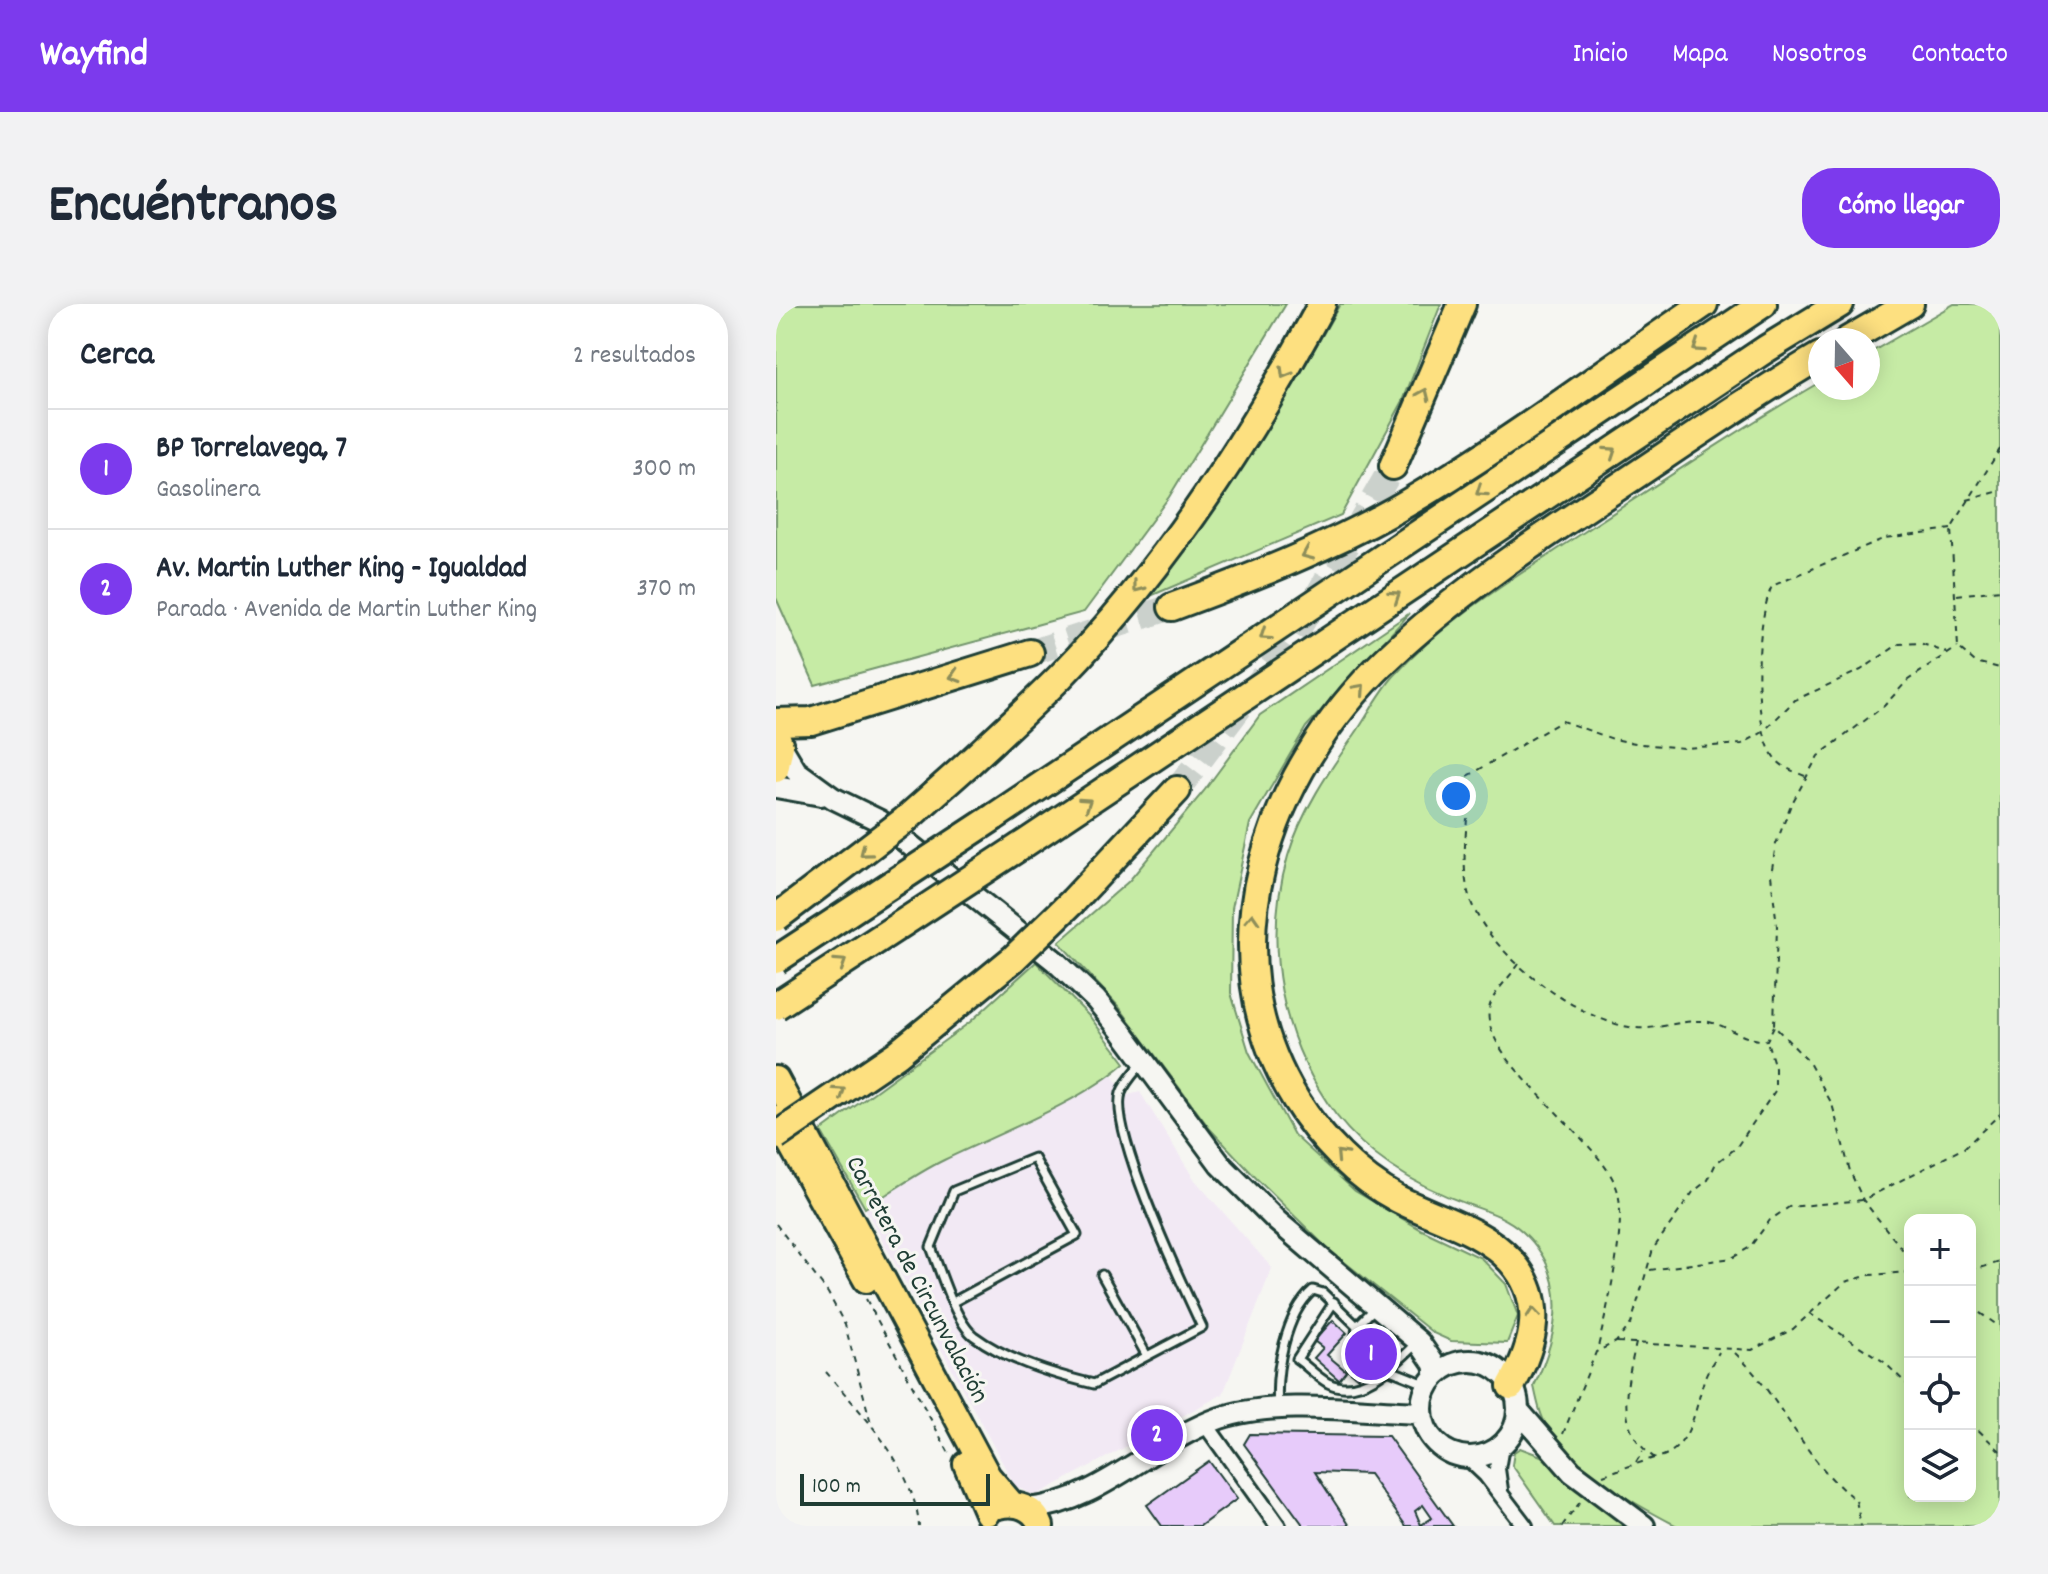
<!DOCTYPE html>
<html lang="es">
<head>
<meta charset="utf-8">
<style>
	:root { --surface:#fff; --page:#f2f2f3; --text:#1f2937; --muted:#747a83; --line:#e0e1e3; --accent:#7c3aed }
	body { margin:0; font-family:Dekko,sans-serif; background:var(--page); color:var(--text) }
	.controls { position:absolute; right:24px; bottom:24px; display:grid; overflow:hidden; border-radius:16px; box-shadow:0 4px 20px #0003 }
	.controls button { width:72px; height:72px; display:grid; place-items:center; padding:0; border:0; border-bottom:2px solid var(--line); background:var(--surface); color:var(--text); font:40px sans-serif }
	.compass { position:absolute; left:1032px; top:24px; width:72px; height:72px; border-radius:50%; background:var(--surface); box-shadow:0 4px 20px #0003; rotate:160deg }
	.scale { position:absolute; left:24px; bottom:20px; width:190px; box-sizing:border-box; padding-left:8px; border:4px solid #1f3d34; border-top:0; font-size:22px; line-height:28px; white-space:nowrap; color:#1f3d34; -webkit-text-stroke:6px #f6f6f2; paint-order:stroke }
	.you { position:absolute; left:680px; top:492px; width:28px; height:28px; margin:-20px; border:6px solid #fff; border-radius:50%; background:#1a73e8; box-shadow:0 0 0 12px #1a73e833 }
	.badge { display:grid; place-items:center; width:52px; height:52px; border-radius:50%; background:var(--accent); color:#fff; font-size:26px; font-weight:700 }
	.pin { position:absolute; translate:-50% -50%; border:4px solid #fff; box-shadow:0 2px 8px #0006 }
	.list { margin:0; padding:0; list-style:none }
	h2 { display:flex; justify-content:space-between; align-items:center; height:104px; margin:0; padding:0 32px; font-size:34px }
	h2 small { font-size:26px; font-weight:400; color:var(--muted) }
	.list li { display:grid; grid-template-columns:52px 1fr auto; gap:24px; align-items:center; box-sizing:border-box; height:120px; padding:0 32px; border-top:2px solid var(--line) }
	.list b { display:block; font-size:30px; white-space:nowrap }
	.list p { margin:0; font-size:26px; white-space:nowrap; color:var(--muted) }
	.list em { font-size:26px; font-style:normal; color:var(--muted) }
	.icon { flex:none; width:44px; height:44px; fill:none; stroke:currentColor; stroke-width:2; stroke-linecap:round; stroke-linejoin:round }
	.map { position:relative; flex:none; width:1224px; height:1222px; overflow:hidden; border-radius:32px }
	header { display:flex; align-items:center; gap:48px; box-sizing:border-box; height:112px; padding:0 40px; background:var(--accent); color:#fff }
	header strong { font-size:38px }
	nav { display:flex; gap:44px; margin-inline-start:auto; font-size:28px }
	.intro { display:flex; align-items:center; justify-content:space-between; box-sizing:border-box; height:192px; padding:0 48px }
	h1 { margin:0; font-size:56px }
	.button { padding:20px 36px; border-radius:32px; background:var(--accent); color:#fff; font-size:28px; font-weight:700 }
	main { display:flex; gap:48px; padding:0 48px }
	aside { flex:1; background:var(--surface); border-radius:32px; box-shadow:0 4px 20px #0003 }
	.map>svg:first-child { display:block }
	.built { fill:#f2e9f4 }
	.green { fill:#c6eba5; stroke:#72946c; stroke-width:2; fill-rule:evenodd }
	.building { fill:#e7cbfa; stroke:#1f3d34; stroke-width:2; fill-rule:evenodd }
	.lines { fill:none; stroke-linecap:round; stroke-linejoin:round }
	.highway-tunnel { stroke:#cbd1cc; stroke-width:26; stroke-dasharray:26 13; stroke-linecap:butt }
	.lane-casing { stroke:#1f3d34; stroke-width:13 }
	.street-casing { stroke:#1f3d34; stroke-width:20 }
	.secondary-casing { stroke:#1f3d34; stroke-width:26 }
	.primary-casing { stroke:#1f3d34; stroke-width:30 }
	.highway-casing { stroke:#1f3d34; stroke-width:32 }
	.path { stroke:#1f3d34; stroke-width:2; stroke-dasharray:6 6; stroke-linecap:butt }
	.lane { stroke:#f6f6f2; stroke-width:7 }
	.street { stroke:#f6f6f2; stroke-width:14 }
	.secondary { stroke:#f6f6f2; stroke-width:20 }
	.primary { stroke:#fde080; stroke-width:24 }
	.highway { stroke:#fde080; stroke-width:26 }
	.highway-bridge-casing { stroke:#1f3d34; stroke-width:32; stroke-linecap:butt }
	.highway-bridge { stroke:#fde080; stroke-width:26 }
	.oneway { stroke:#8e8e5a }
	.labels { text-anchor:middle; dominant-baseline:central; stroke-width:6; stroke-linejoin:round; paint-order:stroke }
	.street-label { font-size:26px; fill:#1f3d34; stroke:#f6f6f2 }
</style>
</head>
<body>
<header>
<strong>Wayfind</strong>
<nav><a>Inicio</a><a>Mapa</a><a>Nosotros</a><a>Contacto</a></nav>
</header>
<div class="intro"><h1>Encuéntranos</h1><a class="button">Cómo llegar</a></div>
<main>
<aside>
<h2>Cerca<small>2 resultados</small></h2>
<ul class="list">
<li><span class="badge">1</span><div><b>BP Torrelavega, 7</b><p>Gasolinera</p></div><em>300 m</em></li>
<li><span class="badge">2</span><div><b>Av. Martin Luther King - Igualdad</b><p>Parada · Avenida de Martin Luther King</p></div><em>370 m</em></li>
</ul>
</aside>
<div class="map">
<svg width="1224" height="1222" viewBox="0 0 1224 1222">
	<rect width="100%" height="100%" fill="#f6f6f2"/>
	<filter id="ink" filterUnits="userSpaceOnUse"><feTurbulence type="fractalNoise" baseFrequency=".0125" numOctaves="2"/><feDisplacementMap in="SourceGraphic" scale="16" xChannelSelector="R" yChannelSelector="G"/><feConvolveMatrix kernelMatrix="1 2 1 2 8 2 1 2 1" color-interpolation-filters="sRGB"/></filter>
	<g filter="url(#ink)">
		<!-- built -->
		<path class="built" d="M336 771 346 787 352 791 364 788 418 875 496 964 447 1090 259 1192 239 1182 89 904 164 858Z"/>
		<!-- green -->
		<path class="green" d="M0 0H510L393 193 308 308 39 381 0 294Z
			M564 0H665L627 97 565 211 372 293C449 199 505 105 564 0Z
			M1178 0H1224V1222H901C855 1198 801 1168 772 1124 764 1112 761 1096 758 1082 783 1031 794 971 747 928 731 913 711 907 691 900 641 882 593 854 560 811 505 737 486 641 512 552 525 508 553 467 579 430 592 411 603 389 618 372 671 313 742 272 808 228 886 177 963 125 1044 78V84H1092V50ZM1134 916H1194V1192H1134Z
			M634 309 530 423 474 519 456 604 455 689 473 748 518 831 579 887 646 926 705 954 730 980 742 1012 731 1039 675 1037 657 1029 551 944 482 876 434 825 343 703 283 638 353 577 428 487 484 411Z
			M260 658 314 713 349 759C304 799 223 829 168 856 141 869 115 888 89 904L45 827 194 718Z
			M744 1144 765 1152 853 1222H779L736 1161 738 1148Z"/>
		<!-- building -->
		<path class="building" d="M557 1016 571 1029 551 1051 570 1067 563 1076 538 1054 547 1044 538 1037Z
			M598 1032 609 1043 582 1074 570 1064Z
			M474 1130 612 1132 677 1222H630L593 1170 539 1168 574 1222H528L468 1140ZM647 1201 656 1214 645 1221 639 1207Z
			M433 1157 461 1195 424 1222H386L371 1201Z"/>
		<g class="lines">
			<!-- highway-tunnel -->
			<path class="highway-tunnel" d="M254 349 396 303
				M401 486 518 332 617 162"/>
			<!-- lane casing -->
			<g class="lane-casing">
				<path id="lane" d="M326 971 371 1052
					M177 998 301 931 258 854 178 887 155 943C164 966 179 1017 198 1032 230 1056 280 1071 318 1080L426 1023C407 982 333 828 345 789 349 778 360 767 367 758
					M558 998 521 1055C531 1062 541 1073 552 1079 584 1095 619 1061 640 1040
					M581 1022 599 1004
					M502 1102C499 1068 509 1010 537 986L547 989 581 1022 579 1038 614 1066 652 1081"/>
			</g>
			<!-- street casing -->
			<g class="street-casing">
				<path id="street" d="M430 1121 502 1222
					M691 1153 710 1171 749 1222
					M724 1186 721 1165 725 1142"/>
			</g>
			<!-- secondary casing -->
			<g class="secondary-casing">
				<path id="secondary" d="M5 442 20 467 57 494 104 517 279 657 320 696 347 729 444 860 501 917 643 1038 658 1060 660 1071
					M0 483 45 491
					M646 1105a48 48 0 1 1 96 0a48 48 0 1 1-96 0Z
					M742 1106 796 1168 868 1222
					M252 1205C325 1198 378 1137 444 1114 498 1095 587 1107 645 1109"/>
			</g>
			<!-- primary casing -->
			<g class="primary-casing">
				<path id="primary" d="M0 428 5 442 0 466
					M0 775 212 1172 235 1199
					M0 814 90 976
					M190 1160 211 1209
					M222 1202C240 1198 258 1203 265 1222"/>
			</g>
			<!-- highway casing -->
			<g class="highway-casing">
				<path id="highway" d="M1072 36 1134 0
					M617 162 686 0
					M396 303C472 275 547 246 619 206 726 145 826 69 928 0
					M0 418 35 417 254 349
					M191 461C222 432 254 403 284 373 390 264 475 133 546 0
					M218 513 987 0
					M245 542 990 45 1064 0
					M297 597 401 486
					M735 1082C759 1040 770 996 735 957 706 925 659 914 622 895 581 873 544 835 520 796 428 646 491 470 610 356 678 291 760 237 839 185 907 140 974 93 1044 52"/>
			</g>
			<!-- path -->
			<path class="path" d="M1224 145 1175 225 1182 343 1199 358 1224 364
				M1191 196 1224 187
				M1181 291 1224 286
				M1029 472C1017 467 1006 464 998 453 975 421 980 317 996 282L1109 234 1175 225
				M743 660C734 673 716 689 713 705 704 757 825 834 841 885 852 920 830 1010 821 1047
				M998 722 991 736C967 738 950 719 927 717 905 716 882 726 860 724 803 719 705 645 692 588 683 550 695 510 692 472L786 417 837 435 865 440 908 444 966 440 987 428 1019 396 1085 366 1123 340 1144 339 1171 349
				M0 920 52 989 69 1021 96 1123
				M1134 955 1087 896 1074 867 1056 800 1032 757 998 722 1001 622 995 571 1000 540 1014 503 1042 452 1108 402 1132 376 1182 343
				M874 966 956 954 974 943 994 916 1013 903 1087 896 1188 844 1224 810
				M1194 967 1224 958
				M90 995 174 1151
				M1194 1002 1224 1023
				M1033 1009 1108 1058 1134 1083
				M841 1038 976 1046 1017 1025 1069 978 1094 971 1134 968
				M860 1039C851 1080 837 1125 879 1154 915 1148 919 1105 928 1076 931 1066 938 1057 943 1048
				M959 1049C1006 1093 1028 1158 1080 1196L1085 1222
				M50 1068C87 1111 138 1163 143 1222
				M1194 1118 1224 1147
				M787 1130 820 1048 840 1038 855 1020 877 945 917 888 932 876 940 859 960 844 999 787V764L991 737
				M860 1158 867 1147
				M827 1171 878 1154
				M786 1222 805 1197"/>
			<!-- lane -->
			<use href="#lane" class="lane"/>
			<!-- street -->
			<use href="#street" class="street"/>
			<!-- secondary -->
			<use href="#secondary" class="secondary"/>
			<!-- primary -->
			<use href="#primary" class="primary"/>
			<!-- highway -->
			<use href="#highway" class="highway"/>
			<!-- highway-bridge casing -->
			<g class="highway-bridge-casing">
				<path id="highway-bridge" d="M0 614 129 516 191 461
					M0 656 218 513
					M0 702 245 542
					M0 832 121 750 237 655 297 597"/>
			</g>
			<!-- highway-bridge -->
			<use href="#highway-bridge" class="highway-bridge"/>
		</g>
		<!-- one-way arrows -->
		<defs><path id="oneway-chevron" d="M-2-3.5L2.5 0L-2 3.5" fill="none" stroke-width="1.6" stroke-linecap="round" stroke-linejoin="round" transform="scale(2)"/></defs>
		<g class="oneway">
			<use href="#oneway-chevron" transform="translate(922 43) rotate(146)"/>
			<use href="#oneway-chevron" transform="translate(509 69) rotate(120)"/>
			<use href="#oneway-chevron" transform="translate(648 90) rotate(-66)"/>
			<use href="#oneway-chevron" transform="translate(835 148) rotate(-34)"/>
			<use href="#oneway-chevron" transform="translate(705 187) rotate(146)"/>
			<use href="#oneway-chevron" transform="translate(531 250) rotate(157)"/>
			<use href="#oneway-chevron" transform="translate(362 283) rotate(128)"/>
			<use href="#oneway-chevron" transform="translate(619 292) rotate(-34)"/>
			<use href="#oneway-chevron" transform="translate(489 331) rotate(146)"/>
			<use href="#oneway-chevron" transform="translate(179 372) rotate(163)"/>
			<use href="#oneway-chevron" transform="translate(584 385) rotate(-48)"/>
			<use href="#oneway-chevron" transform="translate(310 499) rotate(-34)"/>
			<use href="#oneway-chevron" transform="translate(89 548) rotate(141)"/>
			<use href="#oneway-chevron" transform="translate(476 615) rotate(-87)"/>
			<use href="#oneway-chevron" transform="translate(65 659) rotate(-33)"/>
			<use href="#oneway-chevron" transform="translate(64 788) rotate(-34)"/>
			<use href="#oneway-chevron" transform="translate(565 851) rotate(-133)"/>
			<use href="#oneway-chevron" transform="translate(757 1009) rotate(-95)"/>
		</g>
	</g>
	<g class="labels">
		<!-- street labels -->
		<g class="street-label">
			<text transform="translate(140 976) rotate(62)">Carretera de Circunvalación</text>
		</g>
	</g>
</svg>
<div class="controls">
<button>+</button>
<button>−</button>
<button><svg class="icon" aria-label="locate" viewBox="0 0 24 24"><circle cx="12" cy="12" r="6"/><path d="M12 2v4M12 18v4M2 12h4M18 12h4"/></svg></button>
<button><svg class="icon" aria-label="layers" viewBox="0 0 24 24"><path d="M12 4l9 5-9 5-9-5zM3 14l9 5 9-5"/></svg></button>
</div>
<svg class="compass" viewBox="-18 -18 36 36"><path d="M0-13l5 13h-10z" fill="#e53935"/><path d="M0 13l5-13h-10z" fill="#747a83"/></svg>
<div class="scale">100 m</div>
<div class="you"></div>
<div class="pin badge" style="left:595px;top:1050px">1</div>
<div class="pin badge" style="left:381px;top:1131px">2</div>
</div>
</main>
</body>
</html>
